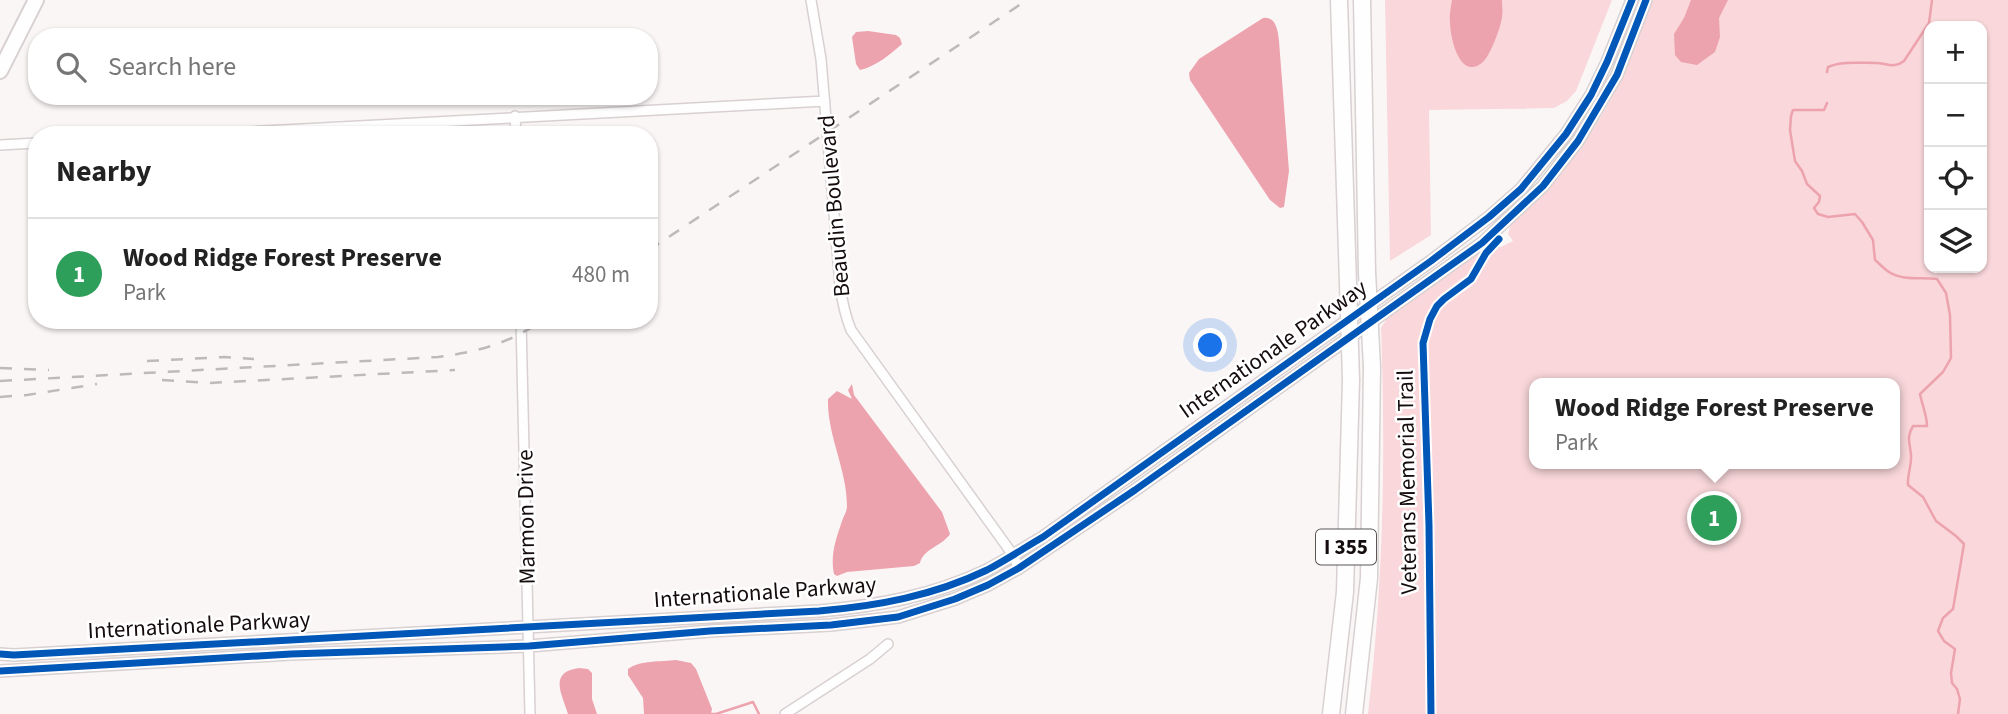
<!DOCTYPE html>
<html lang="en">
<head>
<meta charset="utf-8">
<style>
	:root { --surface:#fff; --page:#f2f2f2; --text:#222; --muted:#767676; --line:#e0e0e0; --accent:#d93025 }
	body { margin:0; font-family:"Source Sans 3",sans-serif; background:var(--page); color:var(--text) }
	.controls { position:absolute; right:21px; top:21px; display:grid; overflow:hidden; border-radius:14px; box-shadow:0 2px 5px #0004 }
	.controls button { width:63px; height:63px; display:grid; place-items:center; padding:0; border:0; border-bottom:2px solid var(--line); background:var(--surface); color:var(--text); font:35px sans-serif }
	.you { position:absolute; left:1211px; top:346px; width:24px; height:24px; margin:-18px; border:5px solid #fff; border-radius:50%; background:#1a73e8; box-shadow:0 0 0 10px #1a73e833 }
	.badge { display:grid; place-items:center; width:46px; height:46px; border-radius:50%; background:var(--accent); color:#fff; font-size:23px; font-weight:700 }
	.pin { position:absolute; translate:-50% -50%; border:4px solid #fff; box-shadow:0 2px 7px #0006 }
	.popup { position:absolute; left:1529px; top:378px; width:371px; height:91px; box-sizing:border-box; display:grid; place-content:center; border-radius:14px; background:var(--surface); filter:drop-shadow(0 2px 5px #0005); font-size:23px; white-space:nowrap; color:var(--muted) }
	.popup b { font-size:26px; color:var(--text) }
	.popup::after { content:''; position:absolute; left:50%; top:100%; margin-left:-14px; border:14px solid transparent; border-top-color:var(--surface) }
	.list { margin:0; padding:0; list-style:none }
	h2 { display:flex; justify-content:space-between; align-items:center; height:91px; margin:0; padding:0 28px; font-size:30px }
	h2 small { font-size:23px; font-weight:400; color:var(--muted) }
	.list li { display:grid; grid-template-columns:46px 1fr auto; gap:21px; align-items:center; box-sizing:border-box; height:112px; padding:0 28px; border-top:2px solid var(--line) }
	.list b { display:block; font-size:26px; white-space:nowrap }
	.list p { margin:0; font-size:23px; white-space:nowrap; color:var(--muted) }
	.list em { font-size:23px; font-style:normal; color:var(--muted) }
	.icon { flex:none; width:38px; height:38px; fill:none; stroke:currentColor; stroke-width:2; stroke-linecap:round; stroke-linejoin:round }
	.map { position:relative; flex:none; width:2008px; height:714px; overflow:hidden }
	.search { position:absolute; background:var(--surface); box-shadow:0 2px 5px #0004; left:28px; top:28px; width:630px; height:77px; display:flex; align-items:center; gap:18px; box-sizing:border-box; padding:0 24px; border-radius:28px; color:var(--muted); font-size:26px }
	.panel { position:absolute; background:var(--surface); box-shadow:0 2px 5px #0004; left:28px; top:126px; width:630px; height:203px; border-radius:28px }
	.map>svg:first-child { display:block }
	.green { fill:#f9d7da; fill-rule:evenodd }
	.water { fill:#eda3ae }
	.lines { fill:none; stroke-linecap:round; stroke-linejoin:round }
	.stream { stroke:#eda3ae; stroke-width:2.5 }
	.minor-casing { stroke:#d8d0d1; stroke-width:12 }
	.tertiary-casing { stroke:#d8d0d1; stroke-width:14 }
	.primary-casing { stroke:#d8d0d1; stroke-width:18 }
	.motorway-casing { stroke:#d8d0d1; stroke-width:19 }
	.minor { stroke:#fefefe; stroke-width:9 }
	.tertiary { stroke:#fefefe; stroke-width:10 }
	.primary { stroke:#fefefe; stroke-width:14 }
	.motorway { stroke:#fefefe; stroke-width:16 }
	.rail { stroke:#bdbaba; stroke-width:2.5; stroke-dasharray:12 12; stroke-linecap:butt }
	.motorway-bridge-casing { stroke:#d8d0d1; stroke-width:19; stroke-linecap:butt }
	.motorway-bridge { stroke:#fefefe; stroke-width:16 }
	.cycleway-casing { stroke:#fff; stroke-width:11 }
	.cycleway { stroke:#0057b8; stroke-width:7 }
	.labels { text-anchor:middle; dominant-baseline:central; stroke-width:5; stroke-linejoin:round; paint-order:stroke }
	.shield { fill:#fff; stroke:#5b5556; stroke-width:2 }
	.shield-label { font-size:21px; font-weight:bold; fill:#150c0d }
	.street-label { font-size:23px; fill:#150c0d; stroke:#fff }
</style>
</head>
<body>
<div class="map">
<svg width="2008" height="714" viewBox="0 0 2008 714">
	<rect width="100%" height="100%" fill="#fbf6f6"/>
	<!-- green -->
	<path class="green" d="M1385 0H1612L1576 91 1567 101 1554 108 1429 110 1431 235 1390 261Z
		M1653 0H2008V714H1368C1383 586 1386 457 1381 328L1388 317 1482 247 1494 243 1501 247 1513 241 1508 234 1511 224C1551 188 1585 147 1611 99 1627 67 1639 33 1653 0ZM1929 26H1982V268H1929ZM1534 383H1894V464H1534Z"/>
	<!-- water -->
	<path class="water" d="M1452 0H1502C1502 5 1503 11 1502 17 1501 27 1490 56 1483 62 1460 82 1450 38 1450 22 1449 15 1451 7 1452 0Z
		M1691 0H1728L1719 18 1720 37 1715 52 1697 65 1681 62 1675 55 1674 34 1684 18Z
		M1263 18C1276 16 1278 31 1279 41L1289 171 1284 207 1280 208 1270 200 1190 80 1189 73 1199 59Z
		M868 31 896 35 900 38 902 44C891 54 875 67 860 70L856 64 852 37 856 32Z
		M852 384 854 395 942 512 950 534C942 546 923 549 920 563L914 566 847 572 837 576 834 574C830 555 836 539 842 521 844 515 847 512 847 506 847 469 827 435 828 399L837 391 852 399 848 390Z
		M676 660 691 663 696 669 712 709 711 714H644L643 698 628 675V669C640 660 661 662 676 660Z
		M579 668 588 669 592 673V699L597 714H568C562 694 548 672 579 668Z"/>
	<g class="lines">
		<!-- stream -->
		<path class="stream" d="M1827 72 1828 67C1841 61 1861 63 1876 63 1887 63 1894 69 1904 61L1929 23 1932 0
			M1827 103 1824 110H1793L1791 116 1790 130 1795 161 1802 171 1807 184 1820 196 1819 202 1814 208 1818 214 1828 217 1855 214 1862 222 1873 240 1875 260C1879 263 1884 269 1889 272 1903 281 1921 277 1937 279L1946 293 1950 315 1951 358 1943 372 1920 394C1922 405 1927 415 1927 426H1913C1906 438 1910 442 1911 455 1912 465 1907 474 1908 485L1923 497 1936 521 1956 536 1964 544 1953 609 1943 618 1938 631 1944 641 1955 649 1951 673 1952 683 1957 689 1960 699 1958 714
			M711 714H716L753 702 759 714"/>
		<!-- minor casing -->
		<g class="minor-casing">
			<path id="minor" d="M811 0 821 59 840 285C842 301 845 315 851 330L1013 555 1019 568
				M515 116 516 135
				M191 135 825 101
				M0 145 37 143
				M521 320 530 714
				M785 714 870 659 888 644"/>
		</g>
		<!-- tertiary casing -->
		<g class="tertiary-casing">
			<path id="tertiary" d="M0 654 14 655 819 611C877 606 933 596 987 570 1006 560 1024 548 1043 537L1431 261 1489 217 1521 189 1566 134 1591 95 1607 62 1632 0
				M0 671 291 654 529 646 710 631 831 625 898 617 955 599 988 585 1019 568 1135 490 1482 243 1543 186 1578 141 1617 75 1646 0"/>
		</g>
		<!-- primary casing -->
		<g class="primary-casing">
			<path id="primary" d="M0 71 36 0"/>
		</g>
		<!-- motorway casing -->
		<g class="motorway-casing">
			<path id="motorway" d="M1339 0 1348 284
				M1362 0 1367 272
				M1331 714 1345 592 1351 380
				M1354 714 1369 578 1372 367"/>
		</g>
		<!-- minor -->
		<use href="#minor" class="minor"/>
		<!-- tertiary -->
		<use href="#tertiary" class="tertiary"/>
		<!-- primary -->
		<use href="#primary" class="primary"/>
		<!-- motorway -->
		<use href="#motorway" class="motorway"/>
		<!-- rail -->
		<path class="rail" d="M649 250 1027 0
			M147 361 225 357 254 359
			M0 368 49 370
			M162 380 210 383 455 370
			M0 381 438 357C482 351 506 344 544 320
			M0 397 27 395 97 384"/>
		<!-- motorway-bridge casing -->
		<g class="motorway-bridge-casing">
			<path id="motorway-bridge" d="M1367 272 1372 367
				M1348 284 1351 380"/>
		</g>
		<!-- motorway-bridge -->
		<use href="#motorway-bridge" class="motorway-bridge"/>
		<!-- cycleway casing -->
		<g class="cycleway-casing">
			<path id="cycleway" d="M0 654 14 655 819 611C877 606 933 596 987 570 1006 560 1024 548 1043 537L1431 261 1489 217 1521 189 1566 134 1591 95 1607 62 1632 0
				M0 671 291 654 529 646 710 631 831 625 898 617 955 599 988 585 1019 568 1135 490 1482 243 1543 186 1578 141 1617 75 1646 0
				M1431 714 1429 525 1423 343 1430 319 1437 306 1444 299 1471 279 1486 253 1499 239"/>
		</g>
		<!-- cycleway -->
		<use href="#cycleway" class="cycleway"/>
	</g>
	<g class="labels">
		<!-- shield labels -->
		<rect class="shield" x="1316" y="529.5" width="60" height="35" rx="5"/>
		<g class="shield-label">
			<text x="1346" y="547">I 355</text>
		</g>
		<!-- street labels -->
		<g class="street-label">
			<text transform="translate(834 206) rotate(-95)">Beaudin Boulevard</text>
			<text transform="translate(1273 349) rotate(-35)">Internationale Parkway</text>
			<text transform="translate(1407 482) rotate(-91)">Veterans Memorial Trail</text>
			<text transform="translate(526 517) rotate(-91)">Marmon Drive</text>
			<text transform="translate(765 592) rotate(-4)">Internationale Parkway</text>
			<text transform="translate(199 625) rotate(-3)">Internationale Parkway</text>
		</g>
	</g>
</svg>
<div class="controls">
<button>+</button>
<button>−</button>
<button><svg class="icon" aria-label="locate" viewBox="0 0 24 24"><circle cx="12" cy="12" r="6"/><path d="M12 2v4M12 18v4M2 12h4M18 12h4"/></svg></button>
<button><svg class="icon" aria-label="layers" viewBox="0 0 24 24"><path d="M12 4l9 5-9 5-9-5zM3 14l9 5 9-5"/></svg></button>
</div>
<div class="you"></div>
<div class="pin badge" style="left:1714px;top:518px;background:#2e9e5b">1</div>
<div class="popup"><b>Wood Ridge Forest Preserve</b>Park</div>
<div class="search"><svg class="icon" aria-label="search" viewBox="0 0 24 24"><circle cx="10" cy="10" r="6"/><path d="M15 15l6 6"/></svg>Search here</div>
<section class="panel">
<h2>Nearby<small></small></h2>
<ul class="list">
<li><span class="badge" style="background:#2e9e5b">1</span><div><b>Wood Ridge Forest Preserve</b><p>Park</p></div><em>480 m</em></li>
</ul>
</section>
</div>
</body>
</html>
